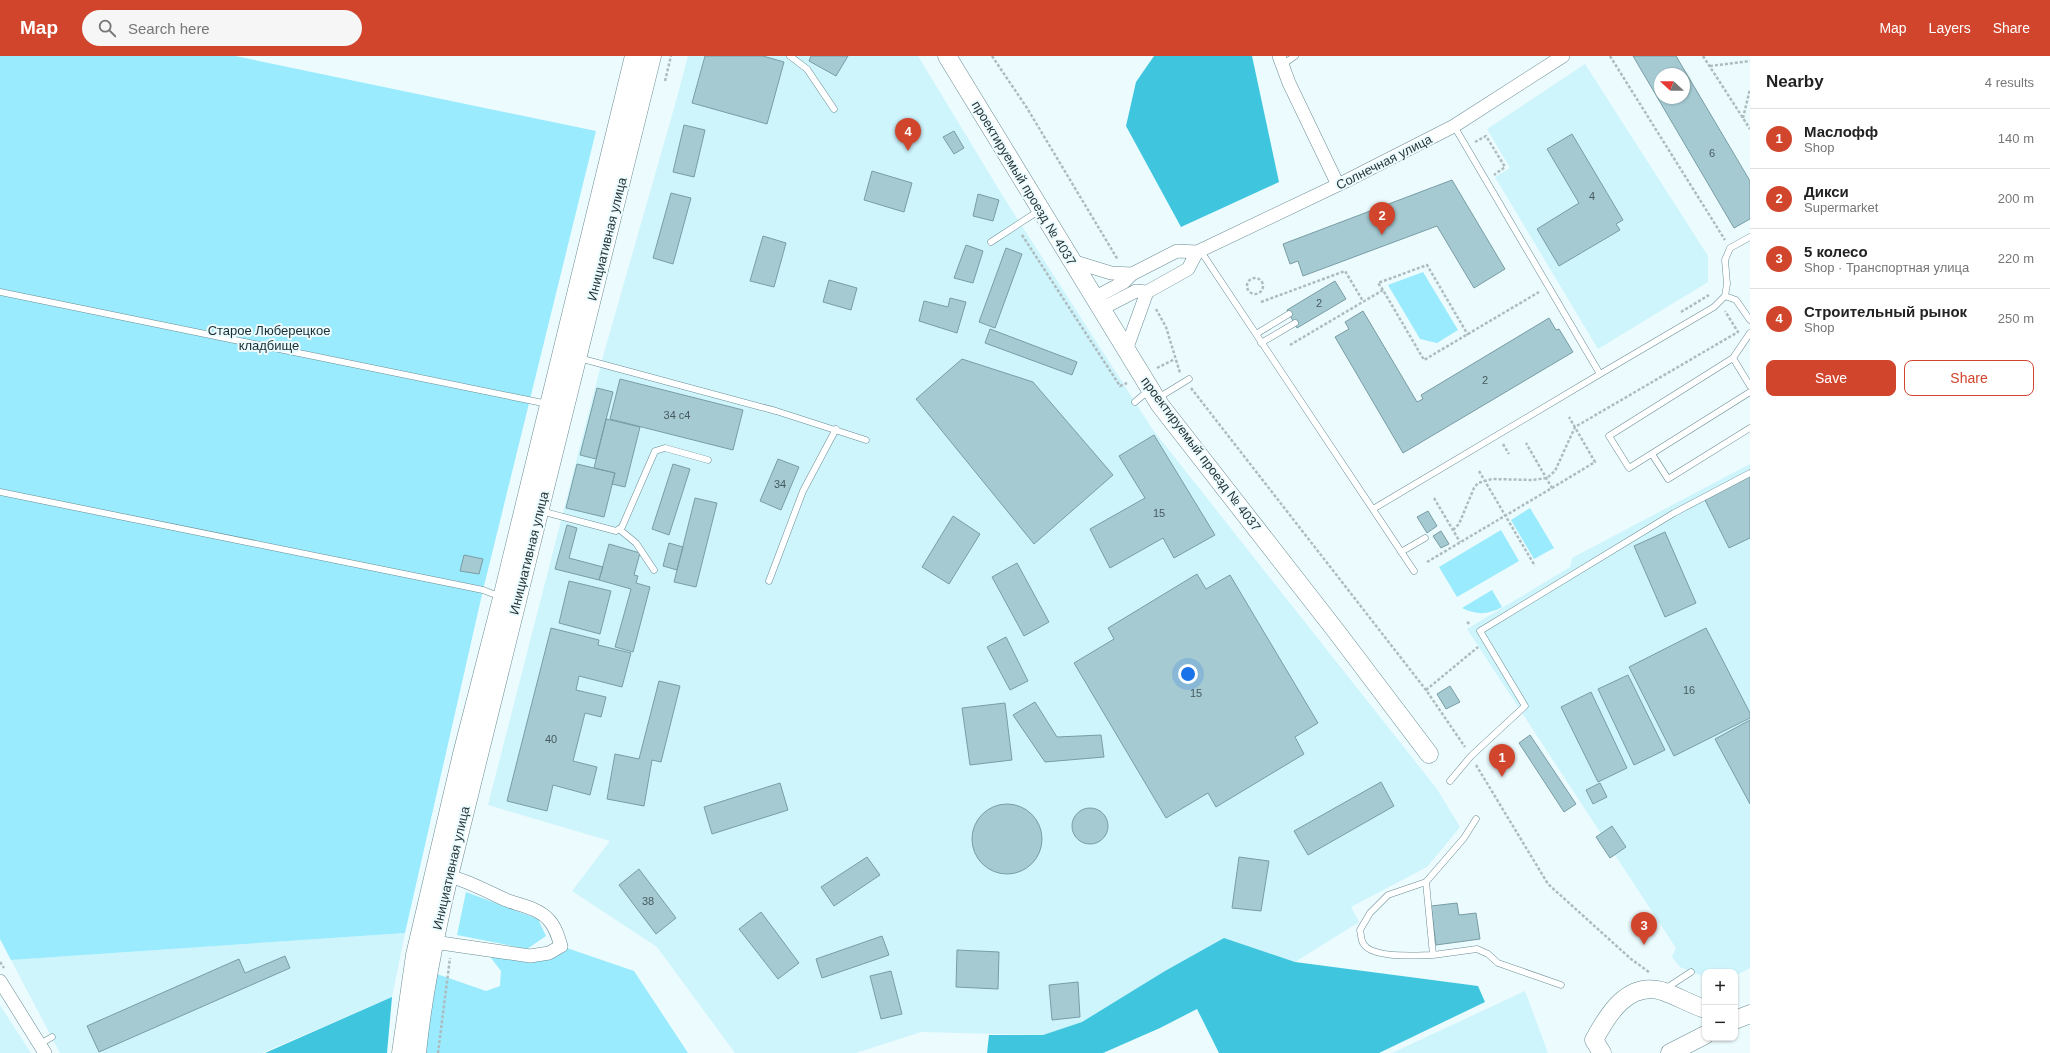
<!DOCTYPE html>
<html lang="en">
<head>
<meta charset="utf-8">
<style>
	:root { --surface:#fff; --page:#f6f6f6; --text:#222; --muted:#767676; --line:#e0e0e0; --accent:#d1452d }
	body { margin:0; font-family:Helvetica,sans-serif; background:var(--page); color:var(--text) }
	.controls { position:absolute; right:12px; bottom:12px; display:grid; overflow:hidden; border-radius:8px; box-shadow:0 1px 3px #0004 }
	.controls button { width:36px; height:36px; display:grid; place-items:center; padding:0; border:0; border-bottom:1px solid var(--line); background:var(--surface); color:var(--text); font:20px sans-serif }
	.compass { position:absolute; left:1654px; top:12px; width:36px; height:36px; border-radius:50%; background:var(--surface); box-shadow:0 1px 3px #0004; rotate:291deg }
	.you { position:absolute; left:1188px; top:618px; width:14px; height:14px; margin:-10px; border:3px solid #fff; border-radius:50%; background:#1a73e8; box-shadow:0 0 0 6px #1a73e833 }
	.badge { display:grid; place-items:center; width:26px; height:26px; border-radius:50%; background:var(--accent); color:#fff; font-size:13px; font-weight:700 }
	.pin { position:absolute; translate:-50% -33px; filter:drop-shadow(0 1px 2px #0008) }
	.pin::after { content:''; position:absolute; top:21px; width:14px; height:12px; background:inherit; clip-path:polygon(0 0,100% 0,50% 100%) }
	.list { margin:0; padding:0; list-style:none }
	h2 { display:flex; justify-content:space-between; align-items:center; height:52px; margin:0; padding:0 16px; font-size:17px }
	h2 small { font-size:13px; font-weight:400; color:var(--muted) }
	.list li { display:grid; grid-template-columns:26px 1fr auto; gap:12px; align-items:center; box-sizing:border-box; height:60px; padding:0 16px; border-top:1px solid var(--line) }
	.list b { display:block; font-size:15px; white-space:nowrap }
	.list p { margin:0; font-size:13px; white-space:nowrap; color:var(--muted) }
	.list em { font-size:13px; font-style:normal; color:var(--muted) }
	.actions { display:flex; gap:8px; padding:12px 16px }
	.actions a { flex:1; padding:9px 0; border:1px solid var(--accent); border-radius:8px; text-align:center; font-size:14px; color:var(--accent) }
	.actions .main { background:var(--accent); color:#fff }
	.icon { flex:none; width:22px; height:22px; fill:none; stroke:currentColor; stroke-width:2; stroke-linecap:round; stroke-linejoin:round }
	.map { position:relative; flex:none; width:1750px; height:997px; overflow:hidden }
	header { display:flex; align-items:center; gap:24px; box-sizing:border-box; height:56px; padding:0 20px; background:var(--accent); color:#fff }
	header strong { font-size:19px }
	nav { display:flex; gap:22px; margin-inline-start:auto; font-size:14px }
	.search { width:280px; height:36px; background:var(--page); display:flex; align-items:center; gap:10px; box-sizing:border-box; padding:0 14px; border-radius:22px; color:var(--muted); font-size:15px }
	main { display:flex }
	aside { flex:1; background:var(--surface) }
	.map>svg:first-child { display:block }
	.built { fill:#cef4fc }
	.green { fill:#99ebfd }
	.forest { fill:#3fc6de }
	.building { fill:#a5cad2; stroke:#799da5; fill-rule:evenodd }
	.lines { fill:none; stroke-linecap:round; stroke-linejoin:round }
	.lane-casing { stroke:#698c94; stroke-width:7 }
	.street-casing { stroke:#698c94; stroke-width:14 }
	.secondary-casing { stroke:#698c94; stroke-width:19 }
	.path { stroke:#adbcbf; stroke-width:2.5; stroke-dasharray:3 2; stroke-linecap:butt }
	.lane { stroke:#fff; stroke-width:6 }
	.street { stroke:#fff; stroke-width:13 }
	.secondary { stroke:#fff; stroke-width:18 }
	.labels { text-anchor:middle; dominant-baseline:central; stroke-width:4; stroke-linejoin:round; paint-order:stroke }
	.number-label { font-size:11px; fill:#465b5f }
	.street-label { font-size:13px; fill:#273639; stroke:#ecfbfe }
	.park-label { font-size:13px; fill:#192f34; stroke:#ecfbfe }
</style>
</head>
<body>
<header>
<strong>Map</strong>
<div class="search"><svg class="icon" aria-label="search" viewBox="0 0 24 24"><circle cx="10" cy="10" r="6"/><path d="M15 15l6 6"/></svg>Search here</div>
<nav><a>Map</a><a>Layers</a><a>Share</a></nav>
</header>
<main>
<div class="map">
<svg width="1750" height="997" viewBox="0 0 1750 997">
	<rect width="100%" height="100%" fill="#ecfbfe"/>
	<!-- built -->
	<path class="built" d="M688 0H918L1004 142 1153 374 1437 733 1460 771 1427 811 1351 851 1359 866 1295 906 1224 882 1082 966 1043 979 921 976 856 997H735L657 891 572 835 610 785 488 749 604 297 675 49Z
		M1585 8 1708 200V226L1598 293 1495 121 1510 112 1487 73Z
		M1750 408V912L1735 920V916H1705V921L1680 911 1672 901 1676 892 1467 573 1570 511 1572 502Z
		M405 877 392 941 262 997H60L11 904Z
		M1525 935 1548 997H1392Z
		M0 949 31 997H0Z"/>
	<!-- green -->
	<path class="green" d="M0 0H235L596 75 483 534 405 877 11 904 0 883Z
		M1423 216 1458 274 1437 287 1420 283 1388 229Z
		M1530 452 1554 492 1534 503 1511 464Z
		M1501 474 1519 505 1457 541 1439 511Z
		M1492 534 1502 551C1488 559 1476 559 1462 552Z
		M466 836 538 863 546 880 527 893 457 879Z
		M561 890 634 915 688 997H424L434 917 486 935 500 930 501 915 491 902 497 896 530 900Z"/>
	<!-- forest -->
	<path class="forest" d="M1154 0H1252L1279 126 1181 171 1126 70 1136 26Z
		M1224 882 1295 906 1478 930 1485 946 1379 997H1219L1197 953 1160 972 1103 997H987L989 979H1043L1082 966 1165 915Z
		M392 941 387 997H265Z"/>
	<!-- building -->
	<path class="building" d="M705 0H763L784 6 767 68 692 47Z
		M811 0H848L836 20 809 5Z
		M1633 0H1676L1750 125V163L1734 172ZM1660 18H1684V42H1660Z
		M684 69 705 74 694 121 673 116Z
		M954 75 964 92 954 98 943 81Z
		M1572 78 1623 164 1616 168 1620 174 1559 210 1537 173 1579 147 1547 93Z
		M872 115 912 127 904 156 864 144Z
		M1452 124 1505 213 1474 232 1437 170 1303 220 1298 205 1290 208 1283 188Z
		M671 137 691 142 673 208 653 202Z
		M978 138 999 144 993 165 973 160Z
		M763 180 786 187 774 231 750 225Z
		M966 189 983 195 973 227 954 222Z
		M1006 192 1022 198 995 272 979 266Z
		M829 224 857 232 851 254 823 246Z
		M1335 225 1346 243 1297 272 1287 254Z
		M950 242 966 246 957 277 919 265 924 245 948 251Z
		M1363 255 1417 346 1423 343 1421 339 1549 262 1556 274 1559 273 1573 296 1403 397 1335 281 1349 273 1345 266Z
		M990 273 1077 306 1072 319 985 287Z
		M962 303 1033 326 1113 419 1034 488 916 343Z
		M620 323 743 354 733 394 610 363Z
		M597 332 613 336 596 403 580 399Z
		M606 363 640 371 625 431 612 428 615 417 594 412Z
		M1154 379 1215 479 1174 502 1163 482 1110 512 1090 473 1145 442 1119 400Z
		M778 403 799 411 781 454 760 445Z
		M577 408 615 417 604 461 566 452Z
		M673 408 690 413 669 479 652 473Z
		M1750 419V482L1729 492 1704 442Z
		M695 442 717 447 696 531 674 526Z
		M1428 455 1437 470 1427 477 1417 461Z
		M953 460 980 478 949 528 922 511Z
		M567 469 577 472 569 502 603 511 599 524 555 513Z
		M1441 475 1449 488 1441 492 1433 480Z
		M1665 476 1696 547 1665 561 1634 490Z
		M669 487 683 491 677 514 663 510Z
		M609 488 640 497 634 519 638 520 636 527 650 531 633 596 615 591 631 533 599 524Z
		M464 499 483 503 479 518 460 515Z
		M1017 507 1049 566 1024 580 992 521Z
		M1197 518 1206 533 1230 519 1318 667 1295 681 1304 698 1216 751 1208 737 1166 762 1074 607 1114 583 1108 572Z
		M569 525 611 535 600 578 559 567Z
		M551 572 599 584 598 589 631 597 622 631 579 620 576 634 606 641 601 661 585 657 573 705 597 711 590 739 553 729 547 755 507 745Z
		M1706 572 1750 657V662L1674 700 1629 611Z
		M1006 581 1028 625 1010 634 987 591Z
		M1628 619 1665 694 1634 709 1598 633Z
		M659 625 680 630 661 706 652 704 644 750 607 743 615 698 639 703Z
		M1450 630 1460 646 1446 653 1437 638Z
		M1591 636 1627 712 1598 726 1561 651Z
		M1035 646 1057 681 1101 679 1104 701 1045 706 1013 659Z
		M1005 647 1012 704 970 709 962 652Z
		M1750 664V748L1715 683Z
		M1530 679 1576 748 1564 756 1519 687Z
		M1381 726 1394 750 1308 799 1294 775Z
		M780 727 788 754 712 778 704 751Z
		M1600 727 1607 741 1593 748 1586 734Z
		M972 783a35 35 0 1 1 70 0a35 35 0 1 1-70 0Z
		M1072 770a18 18 0 1 1 36 0a18 18 0 1 1-36 0Z
		M1612 770 1626 791 1610 802 1596 781Z
		M867 801 880 819 834 850 821 831Z
		M1239 801 1269 805 1261 855 1232 852Z
		M639 813 676 862 656 878 619 829Z
		M1457 847 1459 859 1476 857 1480 883 1436 889 1431 850Z
		M761 856 799 907 778 923 739 873Z
		M882 880 889 899 822 922 816 903Z
		M957 894 999 896 998 933 956 931Z
		M285 900 290 912 99 996 87 970 239 903 245 917Z
		M891 915 902 958 881 963 870 920Z
		M1078 926 1080 961 1052 964 1049 929Z"/>
	<g class="lines">
		<!-- lane casing -->
		<g class="lane-casing">
			<path id="lane" d="M790 0 807 13 834 53
				M1282 9 1295 0
				M991 186 1040 154
				M1200 194 1414 515
				M0 236 548 348
				M1725 240 1736 244 1750 264
				M1750 277 1733 302 1609 380 1629 412 1750 336
				M1256 278 1289 258
				M1261 287 1295 267
				M579 302 776 355 866 384
				M1733 302 1750 330
				M1600 318 1714 251 1725 240 1727 228 1725 204 1730 192 1750 181
				M1158 342 1189 323
				M1135 346 1149 334
				M1652 398 1668 423 1750 372
				M0 436 483 534 501 541
				M1373 453 1600 318 1454 70
				M541 455 616 475 622 471 655 395 665 392 708 404
				M619 473 636 487 654 514
				M1401 496 1425 482
				M769 525 803 435 836 373
				M1450 725 1471 700 1525 650 1480 575 1674 457 1750 417
				M1476 763 1464 782 1426 826 1433 899 1477 893 1488 898 1498 907 1561 929
				M1426 826 1388 839 1370 857 1360 874C1361 878 1361 884 1363 887 1371 903 1417 899 1433 899
				M1665 933 1691 916
				M40 988 52 981"/>
		</g>
		<!-- street casing -->
		<g class="street-casing">
			<path id="street" d="M1279 0 1289 27 1338 129
				M1197 196 1344 126 1454 70 1563 0
				M1072 205 1111 217 1132 218
				M1094 242 1124 226 1132 218 1177 195 1197 196
				M1101 253 1136 235 1147 236 1188 213 1197 196
				M1126 294 1147 236
				M427 885 530 900 549 897 561 890C558 880 555 870 548 863 538 852 519 849 506 844 484 834 464 823 441 818
				M0 925 45 997"/>
		</g>
		<!-- secondary casing -->
		<g class="secondary-casing">
			<path id="secondary" d="M947 0 1160 349 1336 575 1429 698
				M1735 964 1750 958
				M401 997 415 899 462 698 502 542 634 0
				M417 997C423 937 435 879 449 820L652 0
				M1602 997 1594 984C1608 958 1628 925 1662 935 1677 940 1690 948 1705 953
				M1670 997 1705 979"/>
		</g>
		<!-- path -->
		<path class="path" d="M992 0 1027 52 1118 204
			M1610 0 1725 184
			M1703 0 1750 73
			M1710 10 1750 5
			M665 25 671 0
			M1743 62 1750 33
			M1475 86 1486 80 1505 111 1494 119
			M1022 179 1120 330 1127 327
			M1247 230a8 8 0 1 1 16 0a8 8 0 1 1-16 0Z
			M1383 234 1378 227 1427 209 1468 279
			M1261 246 1345 215 1363 245
			M1156 253 1166 271 1180 317
			M1681 256 1709 239
			M1290 289 1383 234 1424 304 1539 236
			M1157 312 1175 303
			M1191 332 1426 634 1465 691
			M1503 388 1509 398
			M1479 415 1535 510
			M1552 432 1595 406 1569 361
			M1434 442 1460 486
			M1453 474 1459 468 1474 432 1478 427 1492 423 1532 424 1547 422 1555 415 1575 371 1738 276 1725 255
			M1427 506 1552 432 1526 387
			M1467 566 1471 569
			M1426 634 1478 591
			M1476 709 1548 828 1631 903 1649 916
			M0 906 4 912
			M438 997 450 902"/>
		<!-- lane -->
		<use href="#lane" class="lane"/>
		<!-- street -->
		<use href="#street" class="street"/>
		<!-- secondary -->
		<use href="#secondary" class="secondary"/>
	</g>
	<g class="labels">
		<!-- number labels -->
		<g class="number-label">
			<text x="1712" y="97">6</text>
			<text x="1592" y="140">4</text>
			<text x="1319" y="247">2</text>
			<text x="1485" y="324">2</text>
			<text x="677" y="359">34 с4</text>
			<text x="780" y="428">34</text>
			<text x="1159" y="457">15</text>
			<text x="1689" y="634">16</text>
			<text x="1196" y="637">15</text>
			<text x="551" y="683">40</text>
			<text x="648" y="845">38</text>
		</g>
		<!-- street labels -->
		<g class="street-label">
			<text transform="translate(1384 106) rotate(-27)">Солнечная улица</text>
			<text transform="translate(1024 127) rotate(59)">проектируемый проезд № 4037</text>
			<text transform="translate(607 183) rotate(-76)">Инициативная улица</text>
			<text transform="translate(1201 398) rotate(53)">проектируемый проезд № 4037</text>
			<text transform="translate(529 497) rotate(-76)">Инициативная улица</text>
			<text transform="translate(451 812) rotate(-77)">Инициативная улица</text>
		</g>
		<!-- park labels -->
		<g class="park-label">
			<text x="269" y="274">Старое Люберецкое<tspan x="269" dy="15">кладбище</tspan></text>
		</g>
	</g>
</svg>
<div class="controls">
<button>+</button>
<button>−</button>
</div>
<svg class="compass" viewBox="-18 -18 36 36"><path d="M0-13l5 13h-10z" fill="#e53935"/><path d="M0 13l5-13h-10z" fill="#767676"/></svg>
<div class="you"></div>
<div class="pin badge" style="left:1502px;top:721px">1</div>
<div class="pin badge" style="left:1382px;top:179px">2</div>
<div class="pin badge" style="left:1644px;top:889px">3</div>
<div class="pin badge" style="left:908px;top:95px">4</div>
</div>
<aside>
<h2>Nearby<small>4 results</small></h2>
<ul class="list">
<li><span class="badge">1</span><div><b>Маслофф</b><p>Shop</p></div><em>140 m</em></li>
<li><span class="badge">2</span><div><b>Дикси</b><p>Supermarket</p></div><em>200 m</em></li>
<li><span class="badge">3</span><div><b>5 колесо</b><p>Shop · Транспортная улица</p></div><em>220 m</em></li>
<li><span class="badge">4</span><div><b>Строительный рынок</b><p>Shop</p></div><em>250 m</em></li>
</ul>
<div class="actions"><a class="main">Save</a><a>Share</a></div>
</aside>
</main>
</body>
</html>
